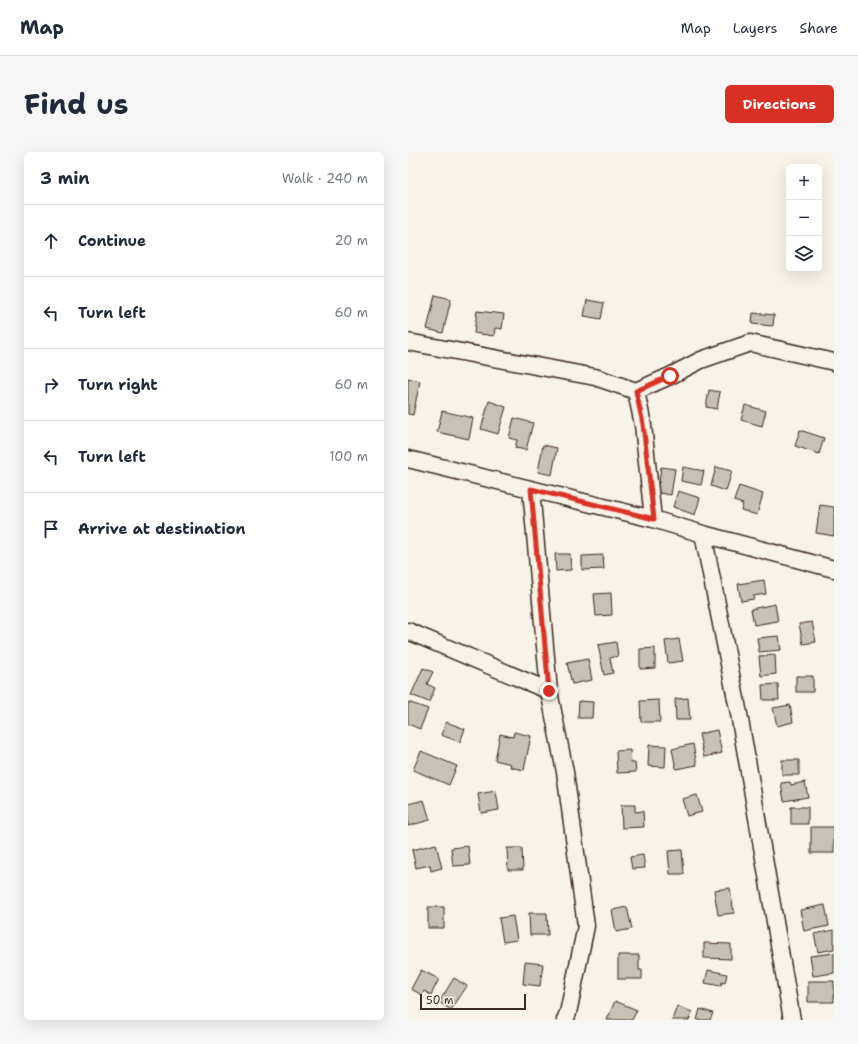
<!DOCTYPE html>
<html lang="en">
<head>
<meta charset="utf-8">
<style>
	:root { --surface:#fff; --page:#f6f6f7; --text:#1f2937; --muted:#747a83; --line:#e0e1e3; --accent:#d93025 }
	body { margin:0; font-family:"Shantell Sans",sans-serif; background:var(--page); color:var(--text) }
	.controls { position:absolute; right:12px; top:12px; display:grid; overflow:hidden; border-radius:6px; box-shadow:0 4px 16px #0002 }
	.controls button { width:36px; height:36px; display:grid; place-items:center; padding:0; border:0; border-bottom:1px solid var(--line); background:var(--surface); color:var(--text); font:20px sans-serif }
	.scale { position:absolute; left:12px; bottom:10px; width:106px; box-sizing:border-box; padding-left:4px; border:2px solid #3b2a1e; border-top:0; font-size:11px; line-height:14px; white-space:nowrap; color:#3b2a1e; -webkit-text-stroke:3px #f7f3e8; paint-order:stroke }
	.stop { position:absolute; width:12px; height:12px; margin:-9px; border:3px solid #d93025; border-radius:50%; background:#fff }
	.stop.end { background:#d93025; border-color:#fff; box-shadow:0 1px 4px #0008 }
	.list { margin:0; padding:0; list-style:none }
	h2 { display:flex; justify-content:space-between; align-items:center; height:52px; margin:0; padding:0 16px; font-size:17px }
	h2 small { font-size:13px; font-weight:400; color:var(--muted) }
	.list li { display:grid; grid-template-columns:26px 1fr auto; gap:12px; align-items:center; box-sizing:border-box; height:72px; padding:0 16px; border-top:1px solid var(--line) }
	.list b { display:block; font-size:15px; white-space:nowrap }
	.list em { font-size:13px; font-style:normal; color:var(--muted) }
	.icon { flex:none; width:22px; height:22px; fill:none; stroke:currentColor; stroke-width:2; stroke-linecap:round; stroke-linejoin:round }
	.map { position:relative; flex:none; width:426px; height:868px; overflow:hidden; border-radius:6px }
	header { display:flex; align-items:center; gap:24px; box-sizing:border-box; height:56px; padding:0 20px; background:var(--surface); border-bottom:1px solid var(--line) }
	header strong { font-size:19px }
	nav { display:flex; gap:22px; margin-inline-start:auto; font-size:14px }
	.intro { display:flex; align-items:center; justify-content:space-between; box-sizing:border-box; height:96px; padding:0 24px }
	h1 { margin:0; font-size:28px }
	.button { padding:10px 18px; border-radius:6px; background:var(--accent); color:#fff; font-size:14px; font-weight:700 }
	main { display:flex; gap:24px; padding:0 24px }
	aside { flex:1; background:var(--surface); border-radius:6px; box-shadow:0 4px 16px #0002 }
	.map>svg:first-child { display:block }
	.building { fill:#c8c1b6; stroke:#3b2a1e }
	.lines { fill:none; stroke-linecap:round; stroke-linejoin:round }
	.minor-casing { stroke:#3b2a1e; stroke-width:19 }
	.minor { stroke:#f7f3e8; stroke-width:16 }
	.route { stroke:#d93025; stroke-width:5 }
</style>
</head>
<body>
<header>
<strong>Map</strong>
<nav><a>Map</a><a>Layers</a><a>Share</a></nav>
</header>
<div class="intro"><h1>Find us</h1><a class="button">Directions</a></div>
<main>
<aside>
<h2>3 min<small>Walk · 240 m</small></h2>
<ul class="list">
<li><svg class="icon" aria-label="ahead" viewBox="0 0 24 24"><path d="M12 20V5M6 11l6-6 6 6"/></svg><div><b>Continue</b></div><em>20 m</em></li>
<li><svg class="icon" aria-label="left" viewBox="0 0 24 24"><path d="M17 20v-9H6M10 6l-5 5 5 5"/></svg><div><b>Turn left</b></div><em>60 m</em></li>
<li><svg class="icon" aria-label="right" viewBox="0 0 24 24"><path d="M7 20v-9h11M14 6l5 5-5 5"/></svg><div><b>Turn right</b></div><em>60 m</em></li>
<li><svg class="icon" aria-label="left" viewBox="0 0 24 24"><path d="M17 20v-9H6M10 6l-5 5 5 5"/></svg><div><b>Turn left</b></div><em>100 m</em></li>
<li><svg class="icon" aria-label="arrive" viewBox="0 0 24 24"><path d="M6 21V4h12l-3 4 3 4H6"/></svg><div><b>Arrive at destination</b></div></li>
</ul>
</aside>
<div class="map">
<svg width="426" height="868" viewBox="0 0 426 868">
	<rect width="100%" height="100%" fill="#f7f3e8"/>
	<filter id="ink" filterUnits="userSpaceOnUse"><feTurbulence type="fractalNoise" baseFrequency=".025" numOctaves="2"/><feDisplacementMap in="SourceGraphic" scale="8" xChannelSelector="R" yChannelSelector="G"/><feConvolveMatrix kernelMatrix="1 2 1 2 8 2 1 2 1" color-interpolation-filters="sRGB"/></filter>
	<g filter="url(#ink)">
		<!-- building -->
		<path class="building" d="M27 143 43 147 35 181 19 177Z
			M179 148 196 151 193 167 176 164Z
			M69 159 96 162 94 177 87 176 86 184 66 181Z
			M345 161 366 163 365 174 344 172Z
			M0 226 12 229 5 263 0 262Z
			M301 238 312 240 309 257 298 255Z
			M81 249 98 255 90 282 73 277Z
			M337 253 358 259 354 274 333 268Z
			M34 259 65 266 61 287 29 280Z
			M106 266 125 271 118 298 107 296 109 288 101 286Z
			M392 278 416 286 411 302 387 294Z
			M135 293 149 296 144 323 130 320Z
			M253 315 267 317 263 343 246 340 247 331H251Z
			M275 315 296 319 293 333 273 329Z
			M308 315 324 319 318 339 303 334Z
			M331 334 355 342 349 363 333 358 335 352 326 349Z
			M270 339 292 346 287 363 265 355Z
			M412 353 426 355V384L408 381Z
			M147 402H162L163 418 148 419Z
			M195 403 196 417 174 418V404Z
			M356 428 358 442 345 444 346 447 333 449 330 432Z
			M203 441 204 463 188 464 186 442Z
			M367 452 370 469 346 473 343 457Z
			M404 470 408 490 395 492 391 472Z
			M371 484 373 498 351 500 349 486Z
			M271 487 275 509 260 511 257 489Z
			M208 490 210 504 202 506 205 521 196 523 190 493Z
			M247 496V516L232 517V497Z
			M367 503 368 522 353 524 351 504Z
			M180 507 184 528 164 532 159 511Z
			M15 516 25 520 19 532 27 536 21 550 3 543Z
			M388 524H405V540H388Z
			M370 532 371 548H355L354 533Z
			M280 546 282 568H268L267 547Z
			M251 548 252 570H233L232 549Z
			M171 549 185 550 184 566H170Z
			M0 550 20 557 12 577 0 572Z
			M382 553 385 570 369 574 365 556Z
			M38 570 57 577 52 590 33 583Z
			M309 578 314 601 296 605 291 582Z
			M106 580 123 584 116 618 102 615 103 612 87 608 92 582 105 585Z
			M285 592 289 613 268 617 264 597Z
			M241 593 258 594 257 615 240 614Z
			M222 598 223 611H227L228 620 209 621 208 599Z
			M13 599 49 614 41 633 5 618Z
			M374 608H391V623H374Z
			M382 630 383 633 397 630 400 645 376 649 373 631Z
			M88 639 91 658 73 661 70 642Z
			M289 643 294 660 279 664 274 647Z
			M16 648 22 668 0 674V652Z
			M213 653H227V660L235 659 236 675 214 676Z
			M383 655H400V672H383Z
			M403 675H426V701H403Z
			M28 692 34 716 23 719 22 713 8 716 4 698Z
			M60 694 62 713 45 714 43 696Z
			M99 696H114L115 718H100Z
			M274 698 276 722H262L260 699Z
			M235 703 237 716 224 717 222 705Z
			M322 736 326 761 310 763 306 738Z
			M417 753 421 774 396 779 392 758Z
			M20 755H36V776H20Z
			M219 755 224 777 208 780 204 758Z
			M121 761H139L140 783H122Z
			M105 764 109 788 95 790 91 766Z
			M426 778V797L410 800 406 782Z
			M296 791 323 792V807L296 806Z
			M426 801V821L405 824 402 804Z
			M210 803H231V818H234V827H210Z
			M117 810 135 812 132 834 115 832Z
			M13 818 31 827 23 843 16 839 14 843 3 837Z
			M300 818 319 822 317 831 314 830 313 834 297 831Z
			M46 826 59 834 43 858 31 850Z
			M400 829H426V850H400Z
			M207 849 229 858 224 868H199Z
			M269 854 284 860 281 868H264Z
			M292 857 305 861 302 868H289Z"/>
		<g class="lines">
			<!-- minor casing -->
			<g class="minor-casing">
				<path id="minor" d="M0 190 187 225 228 239
					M0 307 245 367 295 382 426 417
					M123 337 141 539 157 620 178 774 160 861 157 868
					M245 367 235 273 228 239 262 224 293 208 342 191 426 210
					M295 382 331 562 384 868
					M0 479 141 539"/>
			</g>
			<!-- minor -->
			<use href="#minor" class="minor"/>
		</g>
	</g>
	<g class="lines" filter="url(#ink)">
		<!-- route -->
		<path class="route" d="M141 539 123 337 246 367 235 272 228 239 262 224"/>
	</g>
</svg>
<div class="controls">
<button>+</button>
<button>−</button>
<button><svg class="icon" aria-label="layers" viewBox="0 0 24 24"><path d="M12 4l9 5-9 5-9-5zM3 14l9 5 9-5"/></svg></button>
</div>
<div class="scale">50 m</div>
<div class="stop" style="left:262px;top:224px"></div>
<div class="stop end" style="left:141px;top:539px"></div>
</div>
</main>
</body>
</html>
